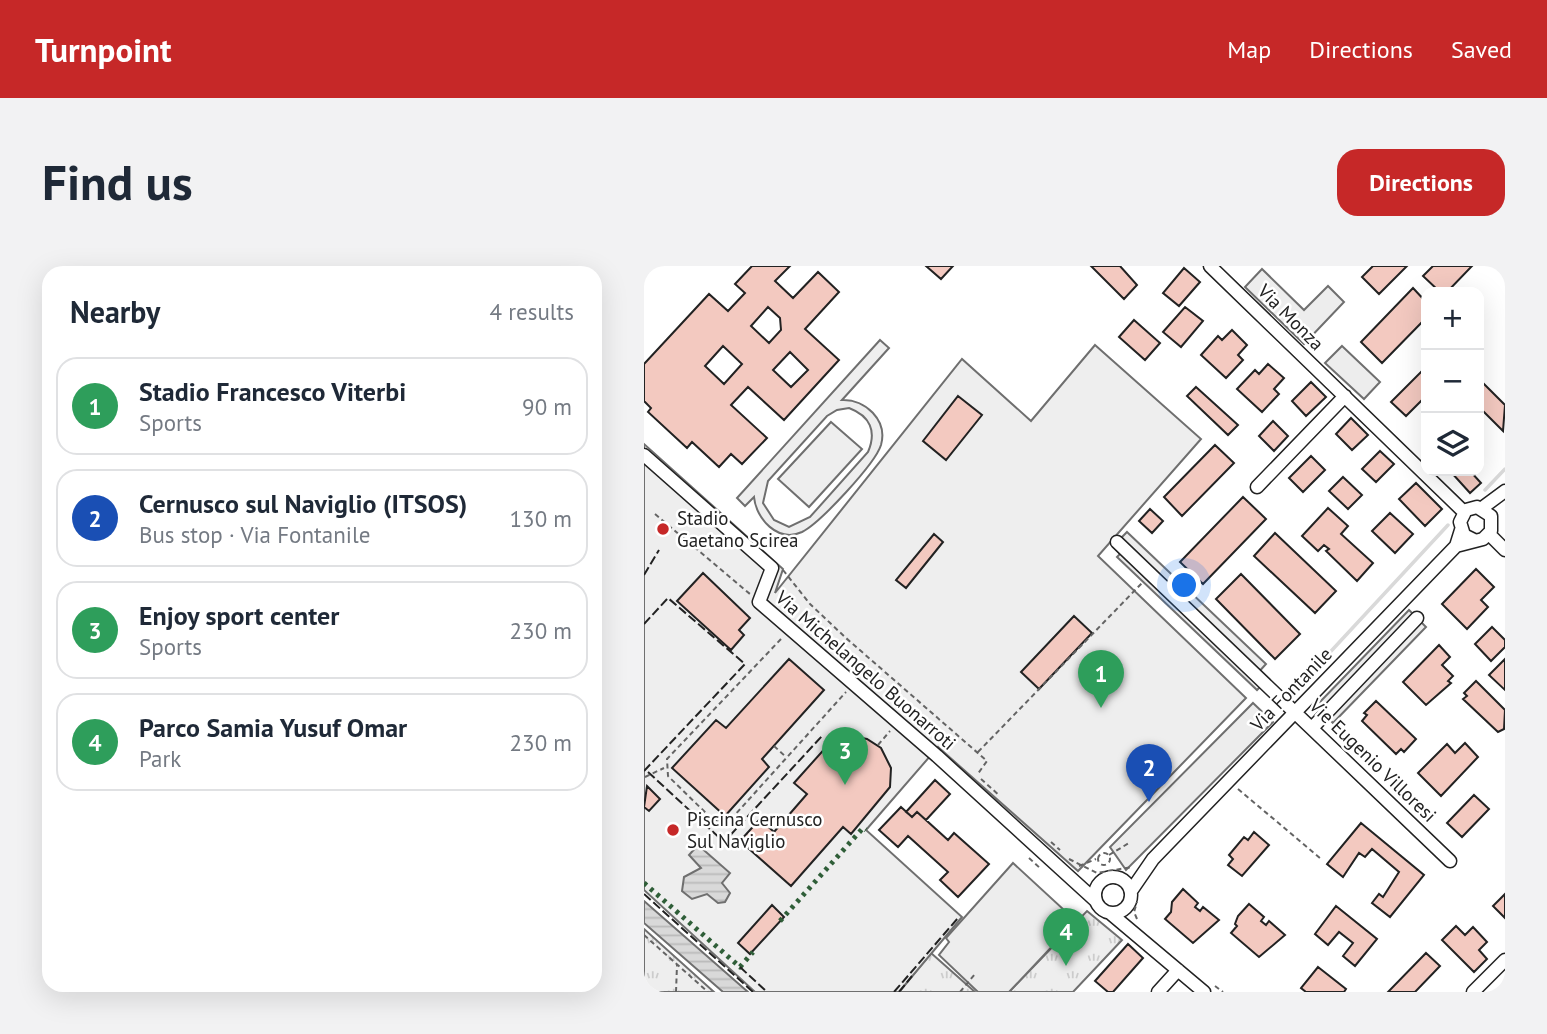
<!DOCTYPE html>
<html lang="en">
<head>
<meta charset="utf-8">
<style>
	:root { --surface:#fff; --page:#f2f2f3; --text:#1f2937; --muted:#747a83; --line:#e0e1e3; --accent:#c62828 }
	body { margin:0; font-family:"PT Sans",sans-serif; background:var(--page); color:var(--text) }
	.controls { position:absolute; right:21px; top:21px; display:grid; overflow:hidden; border-radius:14px; box-shadow:0 7px 28px #0002 }
	.controls button { width:63px; height:63px; display:grid; place-items:center; padding:0; border:0; border-bottom:2px solid var(--line); background:var(--surface); color:var(--text); font:35px sans-serif }
	.you { position:absolute; left:541px; top:320px; width:24px; height:24px; margin:-18px; border:5px solid #fff; border-radius:50%; background:#1a73e8; box-shadow:0 0 0 10px #1a73e833 }
	.badge { display:grid; place-items:center; width:46px; height:46px; border-radius:50%; background:var(--accent); color:#fff; font-size:23px; font-weight:700 }
	.pin { position:absolute; translate:-50% -58px; filter:drop-shadow(0 2px 4px #0008) }
	.pin::after { content:''; position:absolute; top:37px; width:24px; height:21px; background:inherit; clip-path:polygon(0 0,100% 0,50% 100%) }
	.list { margin:0; padding:0; list-style:none }
	h2 { display:flex; justify-content:space-between; align-items:center; height:91px; margin:0; padding:0 28px; font-size:30px }
	h2 small { font-size:23px; font-weight:400; color:var(--muted) }
	.list li { display:grid; grid-template-columns:46px 1fr auto; gap:21px; align-items:center; box-sizing:border-box; height:98px; margin:0 14px 14px; padding:0 14px; border:2px solid var(--line); border-radius:21px }
	.list b { display:block; font-size:26px; white-space:nowrap }
	.list p { margin:0; font-size:23px; white-space:nowrap; color:var(--muted) }
	.list em { font-size:23px; font-style:normal; color:var(--muted) }
	.icon { flex:none; width:38px; height:38px; fill:none; stroke:currentColor; stroke-width:2; stroke-linecap:round; stroke-linejoin:round }
	.map { position:relative; flex:none; width:861px; height:726px; overflow:hidden; border-radius:21px }
	header { display:flex; align-items:center; gap:42px; box-sizing:border-box; height:98px; padding:0 35px; background:var(--accent); color:#fff }
	header strong { font-size:33px }
	nav { display:flex; gap:38px; margin-inline-start:auto; font-size:24px }
	.intro { display:flex; align-items:center; justify-content:space-between; box-sizing:border-box; height:168px; padding:0 42px }
	h1 { margin:0; font-size:49px }
	.button { padding:18px 32px; border-radius:21px; background:var(--accent); color:#fff; font-size:24px; font-weight:700 }
	main { display:flex; gap:42px; padding:0 42px }
	aside { flex:1; background:var(--surface); border-radius:21px; box-shadow:0 7px 28px #0002 }
	.map>svg:first-child { display:block }
	.grass { fill:url(#grass-tufts); stroke:#6f6f6f; stroke-width:2 }
	.garden { fill:#eee; stroke:#6f6f6f; stroke-width:2; fill-rule:evenodd }
	.parking { fill:#ededed; stroke:#6f6f6f; stroke-width:2 }
	.water { fill:url(#water-rules); stroke:#6f6f6f; stroke-width:2 }
	.lines { fill:none; stroke-linecap:round; stroke-linejoin:round }
	.stream { stroke:#d9d9d9; stroke-width:3.5 }
	.building { fill:#f3c9c0; stroke:#222; stroke-width:2; fill-rule:evenodd }
	.minor-casing { stroke:#222; stroke-width:15 }
	.path { stroke:#646464; stroke-width:2; stroke-dasharray:5 3.5; stroke-linecap:butt }
	.minor { stroke:#fff; stroke-width:12 }
	.hedge { stroke:#2f5e38; stroke-width:5; stroke-dasharray:3.5 5; stroke-linecap:butt }
	.fence { stroke:#222; stroke-width:2; stroke-dasharray:9 3.5; stroke-linecap:butt }
	.poi-dot { fill:#c62828; stroke:#fff; stroke-width:2.5 }
	.labels { text-anchor:middle; dominant-baseline:central; stroke-width:5; stroke-linejoin:round; paint-order:stroke }
	.street-label { font-size:19px; fill:#222; stroke:#fff }
	.poi-label { font-size:19px; fill:#222; stroke:#fff; text-anchor:start }
</style>
</head>
<body>
<header>
<strong>Turnpoint</strong>
<nav><a>Map</a><a>Directions</a><a>Saved</a></nav>
</header>
<div class="intro"><h1>Find us</h1><a class="button">Directions</a></div>
<main>
<aside>
<h2>Nearby<small>4 results</small></h2>
<ul class="list">
<li><span class="badge" style="background:#2e9e5b">1</span><div><b>Stadio Francesco Viterbi</b><p>Sports</p></div><em>90 m</em></li>
<li><span class="badge" style="background:#1a4fb4">2</span><div><b>Cernusco sul Naviglio (ITSOS)</b><p>Bus stop · Via Fontanile</p></div><em>130 m</em></li>
<li><span class="badge" style="background:#2e9e5b">3</span><div><b>Enjoy sport center</b><p>Sports</p></div><em>230 m</em></li>
<li><span class="badge" style="background:#2e9e5b">4</span><div><b>Parco Samia Yusuf Omar</b><p>Park</p></div><em>230 m</em></li>
</ul>
</aside>
<div class="map">
<svg width="861" height="726" viewBox="0 0 861 726">
	<defs>
		<pattern id="grass-tufts" width="24" height="20" patternUnits="userSpaceOnUse" patternTransform="scale(1.75)"><rect width="24" height="20" fill="#eee"/><path d="M3 7l-1-3M5 7V3M7 7l1-3M15 17l-1-3M17 17v-4M19 17l1-3" fill="none" stroke="#ccc"/></pattern>
		<pattern id="water-rules" width="6" height="5" patternUnits="userSpaceOnUse" patternTransform="scale(1.75)"><rect width="6" height="5" fill="#d9d9d9"/><path d="M0 2.5h6" fill="none" stroke="#bababa"/></pattern>
	</defs>
	<rect width="100%" height="100%" fill="#fff"/>
	<!-- grass -->
	<path class="grass" d="M443 645 478 674 429 726H365Z
		M0 663 70 726H0Z
		M287 687 331 726H255Z"/>
	<!-- garden -->
	<path class="garden" d="M236 74 245 82 198 134C221 133 244 154 237 179 231 198 176 257 158 266 134 277 112 253 110 231L101 240 93 232ZM205 142C226 150 233 165 224 186L166 251 145 261 130 254 119 237 124 215 183 150 193 144Z
		M451 79 557 173 454 290 602 432 434 605 294 481 222 564 318 651 255 726H111L0 624V178L139 303 131 327 318 93 387 155Z
		M187 156 218 183 165 241 134 213Z"/>
	<!-- parking -->
	<path class="parking" d="M618 3 660 44 684 20 700 36 660 78 601 21Z
		M698 80 736 116 720 133 681 97Z
		M483 266 622 398 612 409 620 417 613 424 473 291 476 288 469 280Z
		M765 344 782 361 689 457 672 440Z
		M609 437 629 456 482 604 466 581Z
		M369 597 432 655 365 726H334L295 689 305 676 302 672Z"/>
	<!-- water -->
	<path class="water" d="M54 579 86 607 78 617 86 627 81 636 74 637 63 628 48 633 38 625 40 611 57 602 45 589Z
		M0 635 104 726H79L0 657Z"/>
	<g class="lines">
		<!-- stream -->
		<path class="stream" d="M841 224 861 203
			M651 424 804 259"/>
	</g>
	<!-- building -->
	<path class="building" d="M108 0H146L131 15 149 32 174 6 195 26 161 63 195 94 140 154 104 121 87 139 123 172 98 198 87 188 75 201 48 176 43 182 4 146 7 142 0 135V98L65 28 84 45 101 27 91 18ZM124 41 136 52 137 64 125 77 107 60ZM79 80 98 98 80 118 61 100ZM146 86 164 104 147 121 129 104Z
		M282 0H309L297 13Z
		M447 0H476L493 19 480 33Z
		M729 0H763L735 28 718 11Z
		M789 0H828L803 26H796L779 10Z
		M540 2 556 16 535 40 519 27Z
		M769 22 782 36V52L738 97 717 76Z
		M541 41 559 55 537 81 519 66Z
		M490 54 516 77 501 94 475 71Z
		M588 64 603 79 594 89 599 94 582 112 557 89 574 70 578 74Z
		M624 98 640 112 630 123 635 128 618 146 593 123 611 104 615 108Z
		M780 103 782 130 762 150 747 136Z
		M835 113 861 139 859 165 835 141Z
		M667 116 682 131 662 150 648 135Z
		M552 121 594 159 584 169 543 130Z
		M314 130 338 149 302 194 279 175Z
		M707 152 724 169 708 184 692 168Z
		M629 155 644 170 630 185 615 170Z
		M571 179 590 197 538 250 520 231Z
		M736 185 750 198 732 216 718 203Z
		M667 190 681 204 659 226 645 212Z
		M806 205H826L837 217 826 227Z
		M699 211 718 229 704 243 685 225Z
		M772 217 798 243 781 260 755 233Z
		M599 231 622 253 559 318 536 296Z
		M684 242 704 260 697 268 729 297 713 315 682 285 685 283 680 279 674 285 658 270Z
		M506 243 519 255 508 267 495 255Z
		M746 247 769 268 751 287 728 265Z
		M631 267 692 325 671 347 610 290Z
		M290 268 299 276 262 322 252 314Z
		M832 303 850 321 837 334 844 341 823 363 798 338Z
		M59 307 106 352 95 364 100 369 87 384 33 335Z
		M597 308 656 368 631 393 572 333Z
		M430 350 448 367 395 423 377 406Z
		M848 361 861 374V381L847 395 831 378Z
		M795 379 806 391 798 399 809 410 804 415 807 417 782 439 759 416Z
		M145 393 180 424 118 493 125 501 81 550 28 502 72 454 82 462Z
		M861 393V424L845 409Z
		M832 415 861 444 860 463 854 466 819 433 823 430 820 427Z
		M732 435 772 473 760 486 757 483 752 488 718 455 723 449 720 447Z
		M202 469 223 473 237 482 247 502 246 521 207 568 199 561 147 620 96 575 116 553 130 566 163 528 150 517 184 479Z
		M821 477 834 491 797 530 774 507 803 478 811 487Z
		M291 514 306 528 282 554 273 546 268 551 262 546Z
		M3 520 16 533 5 545 0 541Z
		M830 529 845 543 818 571 803 557Z
		M257 541 268 551 273 546 304 574 310 567 345 598 314 631 296 614 304 606 264 570 254 581 235 564Z
		M717 557 780 609 746 651 728 637 735 628 739 631 755 606 728 583 721 591 715 587 699 611 683 598Z
		M610 566 625 579 598 610 584 599 589 593 585 589 600 571 604 574Z
		M539 623 554 637 551 641 556 645 559 641 575 654 549 677 521 653 527 646 528 636Z
		M861 628V652L849 640Z
		M605 638 620 651 617 655 622 659 625 655 641 669 615 691 587 667 593 660 591 658 594 650Z
		M128 639 140 651 106 688 94 677Z
		M692 640 733 673 711 700 699 690 709 677 695 666 684 679 671 668Z
		M812 660 821 669 829 661 843 676 835 684 843 693 830 706 798 674Z
		M484 678 499 692 469 726H464L451 715Z
		M782 687 796 700 771 726H744Z
		M674 701 702 723 700 726H662L657 722Z"/>
	<g class="lines">
		<!-- minor casing -->
		<g class="minor-casing">
			<path id="minor" d="M566 0 820 246
				M0 189 128 302 115 336 293 490 452 635
				M613 221 701 130
				M838 242 861 225
				M845 268 861 284
				M473 276 806 595
				M812 280 839 273 847 265V250L833 241 822 244 816 256 820 269 830 274
				M668 462 773 352
				M451 629a18 18 0 1 1 36 0a18 18 0 1 1-36 0Z
				M487 625 509 593 812 280 817 264
				M466 647 560 726
				M514 726 534 704
				M829 726 861 694"/>
		</g>
		<!-- path -->
		<path class="path" d="M11 248 106 328
			M139 304 166 338 202 372 343 495 333 509
			M137 373 23 493 24 510 67 552 78 556 89 551 202 426
			M234 479 246 465
			M130 480 142 491
			M334 486 498 317
			M1 511 20 502
			M337 513 356 530
			M594 523 676 592
			M407 576 416 584
			M454 593a6 6 0 1 1 12 0a6 6 0 1 1-12 0Z
			M465 589 485 577
			M385 592 397 603
			M425 593 453 607 488 601
			M435 600 452 593
			M493 653 490 646 493 636
			M0 669 64 726
			M571 720 579 726
			M32 726 33 699
			M316 726 331 708"/>
		<!-- minor -->
		<use href="#minor" class="minor"/>
		<!-- hedge -->
		<path class="hedge" d="M0 617 96 701 109 686
			M136 655 219 562 222 564"/>
		<!-- fence -->
		<path class="fence" d="M0 309 15 284
			M0 358 24 332 101 398 0 505
			M4 506 80 576 178 470
			M0 628 109 726
			M96 701 123 726
			M250 726 314 652
			M255 726 268 710"/>
	</g>
	<!-- markers -->
	<g class="poi-dot">
		<circle cx="19" cy="263" r="7"/>
		<circle cx="29" cy="564" r="7"/>
	</g>
	<g class="labels">
		<!-- street labels -->
		<g class="street-label">
			<text transform="translate(647 51) rotate(45)">Via Monza</text>
			<text transform="translate(222 404) rotate(41)">Via Michelangelo Buonarroti</text>
			<text transform="translate(647 423) rotate(-46)">Via Fontanile</text>
			<text transform="translate(729 494) rotate(44)">Vie Eugenio Villoresi</text>
		</g>
		<!-- poi labels -->
		<g class="poi-label">
			<text x="33" y="252">Stadio<tspan x="33" dy="22">Gaetano Scirea</tspan></text>
			<text x="43" y="553">Piscina Cernusco<tspan x="43" dy="22">Sul Naviglio</tspan></text>
		</g>
	</g>
</svg>
<div class="controls">
<button>+</button>
<button>−</button>
<button><svg class="icon" aria-label="layers" viewBox="0 0 24 24"><path d="M12 4l9 5-9 5-9-5zM3 14l9 5 9-5"/></svg></button>
</div>
<div class="you"></div>
<div class="pin badge" style="left:457px;top:442px;background:#2e9e5b">1</div>
<div class="pin badge" style="left:505px;top:536px;background:#1a4fb4">2</div>
<div class="pin badge" style="left:201px;top:519px;background:#2e9e5b">3</div>
<div class="pin badge" style="left:422px;top:700px;background:#2e9e5b">4</div>
</div>
</main>
</body>
</html>
